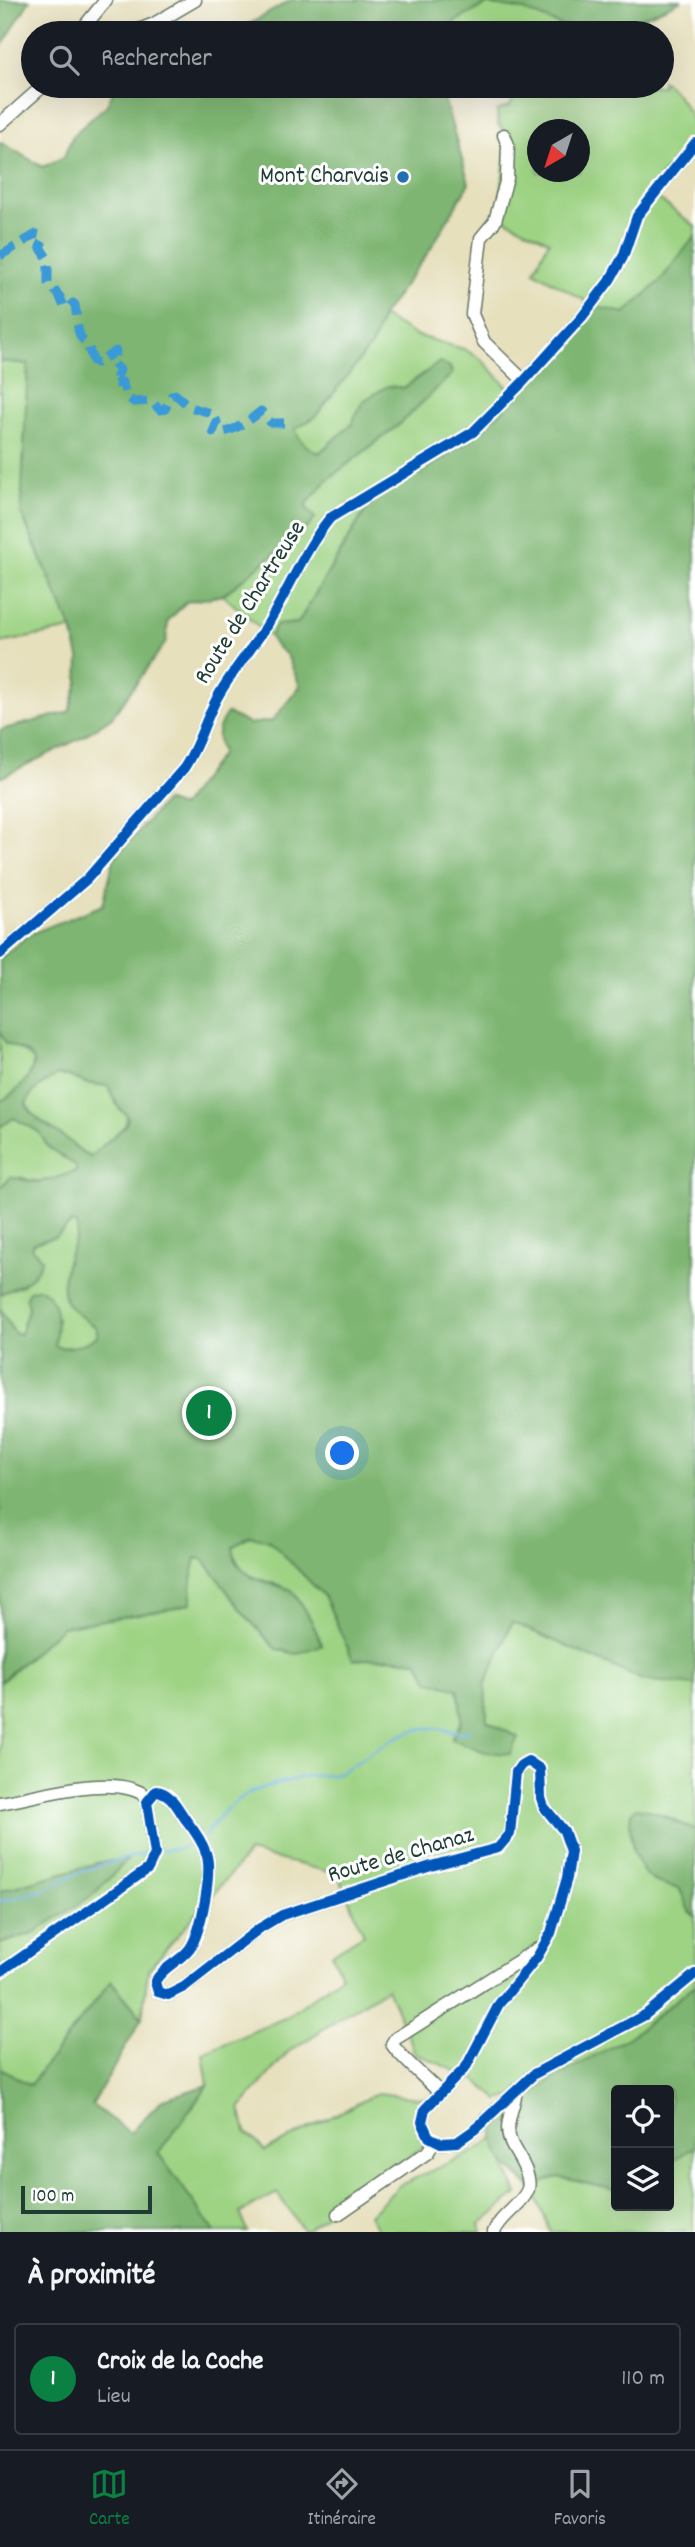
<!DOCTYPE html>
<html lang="fr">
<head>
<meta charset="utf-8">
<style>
	:root { --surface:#171b24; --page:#20242c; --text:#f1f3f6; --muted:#9ea1a6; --line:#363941; --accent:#0b8043 }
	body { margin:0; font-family:Dekko,sans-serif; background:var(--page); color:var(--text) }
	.controls { position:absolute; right:21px; bottom:21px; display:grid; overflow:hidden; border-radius:7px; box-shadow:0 7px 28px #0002 }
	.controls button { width:63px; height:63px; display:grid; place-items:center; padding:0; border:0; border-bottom:2px solid var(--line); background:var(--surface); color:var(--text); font:35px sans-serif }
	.compass { position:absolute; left:527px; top:119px; width:63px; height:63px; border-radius:50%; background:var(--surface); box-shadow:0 7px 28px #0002; rotate:219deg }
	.scale { position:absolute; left:21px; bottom:18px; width:131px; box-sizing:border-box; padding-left:7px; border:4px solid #1f3d34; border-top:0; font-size:19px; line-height:24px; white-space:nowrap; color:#1f3d34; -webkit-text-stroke:5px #fff; paint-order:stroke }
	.you { position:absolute; left:343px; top:1454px; width:24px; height:24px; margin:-18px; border:5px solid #fff; border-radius:50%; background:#1a73e8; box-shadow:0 0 0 10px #1a73e833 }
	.badge { display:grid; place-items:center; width:46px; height:46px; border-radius:50%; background:var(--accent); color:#fff; font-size:23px; font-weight:700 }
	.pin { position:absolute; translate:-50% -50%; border:4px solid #fff; box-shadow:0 2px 7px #0006 }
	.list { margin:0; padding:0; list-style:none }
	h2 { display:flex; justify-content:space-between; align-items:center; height:91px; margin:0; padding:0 28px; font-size:30px }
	h2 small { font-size:23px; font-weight:400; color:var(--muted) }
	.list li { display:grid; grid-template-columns:46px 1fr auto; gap:21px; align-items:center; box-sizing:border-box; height:112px; margin:0 14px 14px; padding:0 14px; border:2px solid var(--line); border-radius:7px }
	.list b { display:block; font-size:26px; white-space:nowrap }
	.list p { margin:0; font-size:23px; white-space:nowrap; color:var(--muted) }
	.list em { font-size:23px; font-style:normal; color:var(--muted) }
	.icon { flex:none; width:38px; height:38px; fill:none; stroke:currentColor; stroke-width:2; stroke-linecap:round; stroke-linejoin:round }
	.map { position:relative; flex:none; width:695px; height:2232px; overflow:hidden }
	.search { position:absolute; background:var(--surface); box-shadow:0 7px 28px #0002; left:21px; right:21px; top:21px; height:77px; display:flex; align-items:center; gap:18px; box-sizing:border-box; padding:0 24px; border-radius:38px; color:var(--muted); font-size:26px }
	.sheet { height:217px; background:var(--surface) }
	nav { display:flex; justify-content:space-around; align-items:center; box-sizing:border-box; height:98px; border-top:2px solid var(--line); background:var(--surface); font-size:19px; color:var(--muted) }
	nav a { display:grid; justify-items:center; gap:4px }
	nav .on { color:var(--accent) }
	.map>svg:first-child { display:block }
	.green { fill:#9ed384; stroke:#5e885c; stroke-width:2; fill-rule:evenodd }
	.forest { fill:#7eb572; stroke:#4e7953; stroke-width:2; fill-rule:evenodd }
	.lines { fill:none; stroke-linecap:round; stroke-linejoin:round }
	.stream { stroke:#6eb0e3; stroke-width:2.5 }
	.minor-casing { stroke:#657664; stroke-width:15 }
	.minor { stroke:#fff; stroke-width:12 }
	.quiet { stroke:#3a99d8; stroke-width:9; stroke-dasharray:18 9; stroke-linecap:butt }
	.cycleway-casing { stroke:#fff; stroke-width:15 }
	.cycleway { stroke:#0057b8; stroke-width:10 }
	.poi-dot { fill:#1f6fb2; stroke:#fff; stroke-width:2.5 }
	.labels { text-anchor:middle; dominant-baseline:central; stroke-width:6; stroke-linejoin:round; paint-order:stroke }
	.poi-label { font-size:24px; fill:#1f3d34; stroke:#fff; text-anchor:end }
	.street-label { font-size:24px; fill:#1f3d34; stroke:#fff }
</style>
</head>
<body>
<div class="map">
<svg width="695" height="2232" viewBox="0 0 695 2232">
	<rect width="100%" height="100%" fill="#fff"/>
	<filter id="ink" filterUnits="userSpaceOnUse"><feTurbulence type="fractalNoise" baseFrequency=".0143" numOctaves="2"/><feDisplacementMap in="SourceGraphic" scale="14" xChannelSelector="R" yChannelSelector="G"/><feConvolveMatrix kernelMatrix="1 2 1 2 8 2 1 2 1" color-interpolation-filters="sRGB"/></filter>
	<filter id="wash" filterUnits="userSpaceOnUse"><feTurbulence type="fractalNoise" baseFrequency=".00686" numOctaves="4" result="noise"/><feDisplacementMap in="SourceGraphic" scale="28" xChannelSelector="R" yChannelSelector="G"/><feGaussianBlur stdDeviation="1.57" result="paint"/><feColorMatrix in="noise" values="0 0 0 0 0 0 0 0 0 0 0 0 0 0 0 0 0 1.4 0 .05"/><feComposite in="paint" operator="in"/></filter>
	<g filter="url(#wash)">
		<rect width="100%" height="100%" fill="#e6e0bd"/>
		<!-- green -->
		<path class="green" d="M487 4 524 10 562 26H595L612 33H446L454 22Z
			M662 81C675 89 695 116 694 134 689 146 658 179 648 191L695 226V236L659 282 625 313 596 307 534 271 549 241 499 216 507 135 498 124 497 111 510 106 520 86H662ZM538 130H580V172H538Z
			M382 316 415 335 464 349 481 359 517 397 472 439 425 470 374 495 298 623 276 625 270 637 223 595 309 526 305 506 327 480 401 423 440 362 403 388 388 386 363 401 351 425 319 453C308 449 299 440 295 429L315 417 373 343Z
			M0 361 28 364 21 513 72 629 0 643Z
			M0 1031C9 1050 21 1046 34 1061 31 1080 16 1092 0 1102Z
			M58 1075 69 1076 85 1083 108 1086 118 1107 127 1115 125 1126 90 1157C77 1150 67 1138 54 1130 43 1123 32 1116 26 1104 30 1090 46 1082 58 1075Z
			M14 1118 39 1132 48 1147 76 1165V1171C58 1178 39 1186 21 1177L0 1188V1127Z
			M71 1222 77 1225 78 1236 69 1258 74 1311 97 1328V1336C85 1344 69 1351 55 1346L57 1319 29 1307 20 1334 14 1333 0 1308V1294L23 1285 39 1254 31 1248 33 1243 55 1237Z
			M251 1536 269 1539 325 1597 353 1660 387 1658 418 1661 429 1681 458 1689 462 1719 518 1738 487 1722 485 1685 512 1622 643 1680 695 1685V1830L664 1815 653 1881 680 1889 689 1911 695 1917V1985L629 2037 536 2090 499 2100 476 2080 415 2053 387 1988 288 2052 240 2108 246 2132 265 2151 378 2093 426 2099 415 2119 428 2143 304 2231 277 2193 240 2213 248 2232H215L158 2153 208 2086 203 2053 287 2017 341 1976 332 1954 364 1934 338 1874 249 1852 148 1970 142 2018 111 1981 30 2085 0 2068V1944L35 1932 94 1894 127 1860 98 1863 0 1891V1683L62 1627 174 1608 191 1603V1579L195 1558 203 1559 245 1615 322 1645C317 1632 301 1596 289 1589 263 1576 240 1584 233 1547Z
			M494 2138 517 2194 480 2224 482 2232H374L377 2229 369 2215 400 2185 475 2151Z
			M695 2147 693 2224 695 2232H551L533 2190 547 2180 558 2177 616 2190V2206H669V2159H673Z"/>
		<!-- forest -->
		<path class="forest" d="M0 0H30L0 49Z
			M291 0H682L611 32 595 26H562L524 10 487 4 454 22 446 33H234Z
			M116 86H438L442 92 469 183 430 250 382 316 373 343 315 417 295 429C299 440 308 449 319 453L351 425 363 401 388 386 404 388 440 362 450 367 452 374 401 423 327 480 305 506 315 518 309 526 223 595 186 602 168 621 166 642 112 717 81 738 0 778V730L69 712 78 682 79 657 72 629 21 513 28 364 0 361V142L43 167 64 157 73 135 107 105Z
			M695 236V1685L643 1680 512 1622 485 1685 487 1721 518 1737 510 1754 485 1752 452 1739 462 1719 458 1689 429 1681 418 1661 387 1658 353 1660 325 1597 269 1540 251 1536 233 1547 236 1563 253 1578 292 1590 311 1620 322 1645 296 1654 276 1649 245 1615 203 1559 196 1558 191 1579V1603L174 1608 62 1627 0 1682V1308L14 1333 20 1334 29 1307 26 1296 29 1291 40 1288C61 1301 57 1324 55 1346 69 1351 86 1344 97 1336V1328C64 1305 56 1300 68 1258 72 1246 78 1239 77 1225L72 1223 55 1237 33 1243 31 1248 42 1259C34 1283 20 1284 0 1294V1188L10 1177C19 1177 26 1182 34 1182 48 1182 62 1176 76 1171V1166L48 1147 39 1132 14 1118 0 1127V1102C16 1092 31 1080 34 1061L27 1052 6 1043 0 1031V958L30 934 103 905 114 858 165 801 181 807 222 753C215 737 217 727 227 713L249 724 272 721 300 686 287 655 276 646 270 637 276 625 298 623 375 495 425 470 472 439 517 397 596 307 625 313 659 282ZM58 1075 69 1076 85 1083 108 1086 118 1107 127 1115 128 1120 125 1126 90 1157C76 1149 67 1138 54 1130 43 1123 32 1116 26 1104 30 1090 46 1082 58 1075Z
			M636 1808C659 1809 674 1824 695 1830V1917L689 1911 680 1889C672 1886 660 1885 653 1880 633 1869 628 1831 631 1812Z
			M128 1859 94 1894 35 1932 0 1944V1891L98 1863Z
			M111 1981 142 2018 92 2105 130 2133 163 2099 208 2085 158 2153 215 2232H0V2068L30 2085Z
			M695 1985V2147L673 2160 669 2159V2090H616V2190L558 2177 547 2180 533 2190C519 2176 492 2157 494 2134 498 2101 598 2056 627 2038 651 2023 673 2002 695 1985Z"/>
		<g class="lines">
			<!-- stream -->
			<path class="stream" d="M205 1836C213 1825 222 1812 233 1804 254 1786 282 1783 307 1776 318 1774 327 1778 338 1773 369 1759 389 1732 428 1728 443 1727 452 1735 470 1731
				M162 1850 176 1849 196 1844
				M0 1901 42 1891 84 1870 150 1852"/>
		</g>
	</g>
	<g filter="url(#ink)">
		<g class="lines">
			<!-- minor casing -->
			<g class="minor-casing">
				<path id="minor" d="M79 33 106 0
					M131 33 154 24 195 0
					M0 124 43 86
					M504 135 508 145 507 178 495 221 481 238 472 314 484 342 524 381
					M0 954 87 879 184 768C198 747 204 723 216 700 230 673 251 651 267 625 289 590 304 550 330 518L473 432 524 381 582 317 610 280 623 257 637 216 695 143
					M0 1803C37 1797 113 1772 146 1796L147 1802
					M0 1972 148 1869 155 1854 147 1802 156 1791C171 1792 178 1809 186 1820 194 1830 202 1841 206 1853 213 1872 201 1932 190 1948 180 1962 162 1967 155 1982L158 1992 168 1995 184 1987 260 1928 282 1915 431 1866 498 1848 510 1834 516 1772 521 1765 528 1761 540 1769 541 1798 544 1807 564 1831 571 1851 567 1878 551 1933 537 1957 499 2004 466 2067 425 2109 422 2122 429 2137 441 2143 457 2142 474 2130 534 2074 645 2015 695 1974
					M440 2093C429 2081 398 2055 392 2044L395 2039 539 1948
					M338 2214 428 2152 434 2141
					M494 2232C500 2216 523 2204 528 2189 532 2174 517 2156 511 2143 503 2124 514 2109 516 2090"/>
			</g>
			<!-- minor -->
			<use href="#minor" class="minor"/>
			<!-- quiet -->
			<path class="quiet" d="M0 256 36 234 41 235 43 241 40 247 48 259V283L60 297 64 307 68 308 73 303 75 305C78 318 75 337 87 343L93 361 97 363 116 351 113 363 120 370 113 385 122 382 127 397 134 402 151 401 160 410 165 409 171 396 175 394 190 407 214 414 217 422 213 432C230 435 248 422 261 411L271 423H284"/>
			<!-- cycleway casing -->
			<g class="cycleway-casing">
				<path id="cycleway" d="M0 954 87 879 184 768C198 747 204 723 216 700 230 673 251 651 267 625 289 590 304 550 330 518L473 432 524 381 582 317 610 280 623 257 637 216 695 143
					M0 1972 148 1869 155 1854 147 1802 156 1791C171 1792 178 1809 186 1820 194 1830 202 1841 206 1853 213 1872 201 1932 190 1948 180 1962 162 1967 155 1982L158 1992 168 1995 184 1987 260 1928 282 1915 431 1866 498 1848 510 1834 516 1772 521 1765 528 1761 540 1769 541 1798 544 1807 564 1831 571 1851 567 1878 551 1933 537 1957 499 2004 466 2067 425 2109 422 2122 429 2137 441 2143 457 2142 474 2130 534 2074 645 2015 695 1974"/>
			</g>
			<!-- cycleway -->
			<use href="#cycleway" class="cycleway"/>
		</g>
	</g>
	<!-- markers -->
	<circle class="poi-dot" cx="403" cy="177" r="7"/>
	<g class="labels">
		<!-- poi labels -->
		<g class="poi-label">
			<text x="389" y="177">Mont Charvais</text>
		</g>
		<!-- street labels -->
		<g class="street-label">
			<text transform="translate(251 603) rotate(-58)">Route de Chartreuse</text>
			<text transform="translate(401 1856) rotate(-16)">Route de Chanaz</text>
		</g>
	</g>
</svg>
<div class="controls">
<button><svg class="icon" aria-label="locate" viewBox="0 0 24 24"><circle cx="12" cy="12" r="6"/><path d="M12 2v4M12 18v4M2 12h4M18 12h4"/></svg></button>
<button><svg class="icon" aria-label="layers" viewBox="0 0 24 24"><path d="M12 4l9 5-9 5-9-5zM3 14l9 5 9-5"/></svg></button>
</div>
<svg class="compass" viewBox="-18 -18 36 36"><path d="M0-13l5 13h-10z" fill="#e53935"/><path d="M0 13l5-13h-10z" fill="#9ea1a6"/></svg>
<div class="scale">100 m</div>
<div class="you"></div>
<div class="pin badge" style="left:209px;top:1413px">1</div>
<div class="search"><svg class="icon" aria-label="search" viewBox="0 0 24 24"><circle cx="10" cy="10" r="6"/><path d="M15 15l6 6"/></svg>Rechercher</div>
</div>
<section class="sheet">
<h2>À proximité<small></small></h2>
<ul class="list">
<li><span class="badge">1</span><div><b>Croix de la Coche</b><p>Lieu</p></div><em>110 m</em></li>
</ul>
</section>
<nav>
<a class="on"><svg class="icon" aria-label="map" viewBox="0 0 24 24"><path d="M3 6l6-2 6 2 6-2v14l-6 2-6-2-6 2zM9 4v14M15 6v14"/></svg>Carte</a>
<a><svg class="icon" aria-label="directions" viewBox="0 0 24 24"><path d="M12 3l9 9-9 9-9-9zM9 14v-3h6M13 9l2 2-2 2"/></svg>Itinéraire</a>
<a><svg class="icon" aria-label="saved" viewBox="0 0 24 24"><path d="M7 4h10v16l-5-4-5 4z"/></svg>Favoris</a>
</nav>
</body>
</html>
